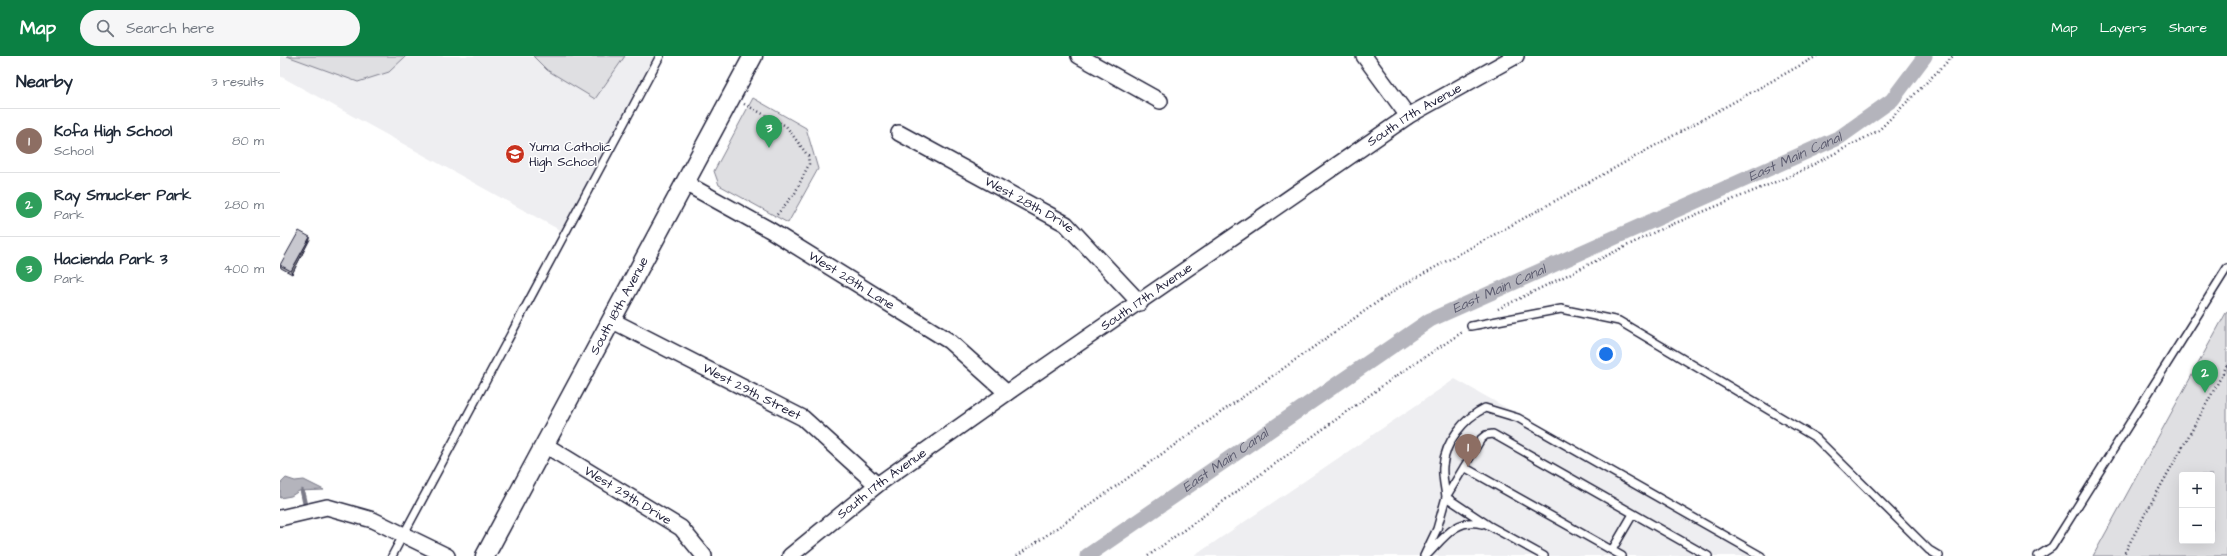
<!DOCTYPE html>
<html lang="en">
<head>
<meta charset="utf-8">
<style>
	:root { --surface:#fff; --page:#f6f6f7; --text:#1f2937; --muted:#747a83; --line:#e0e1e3; --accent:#0b8043 }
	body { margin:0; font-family:"Architects Daughter",sans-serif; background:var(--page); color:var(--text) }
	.controls { position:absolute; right:12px; bottom:12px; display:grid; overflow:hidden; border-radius:4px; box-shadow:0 4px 16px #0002 }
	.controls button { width:36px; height:36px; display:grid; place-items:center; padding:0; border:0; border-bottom:1px solid var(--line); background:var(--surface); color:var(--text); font:20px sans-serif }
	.you { position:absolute; left:1326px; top:298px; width:14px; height:14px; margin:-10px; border:3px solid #fff; border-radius:50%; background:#1a73e8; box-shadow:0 0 0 6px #1a73e833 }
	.badge { display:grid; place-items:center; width:26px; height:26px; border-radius:50%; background:var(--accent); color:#fff; font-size:13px; font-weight:700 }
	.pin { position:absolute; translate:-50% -33px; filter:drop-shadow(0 1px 2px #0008) }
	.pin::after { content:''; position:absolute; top:21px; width:14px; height:12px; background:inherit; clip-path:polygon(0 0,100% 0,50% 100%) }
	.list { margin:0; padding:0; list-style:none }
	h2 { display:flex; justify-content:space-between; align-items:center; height:52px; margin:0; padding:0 16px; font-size:17px }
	h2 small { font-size:13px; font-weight:400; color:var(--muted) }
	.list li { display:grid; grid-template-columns:26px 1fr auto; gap:12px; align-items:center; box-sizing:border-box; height:64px; padding:0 16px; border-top:1px solid var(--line) }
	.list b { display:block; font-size:15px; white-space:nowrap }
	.list p { margin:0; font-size:13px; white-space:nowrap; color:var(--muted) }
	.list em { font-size:13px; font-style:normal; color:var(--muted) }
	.icon { flex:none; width:22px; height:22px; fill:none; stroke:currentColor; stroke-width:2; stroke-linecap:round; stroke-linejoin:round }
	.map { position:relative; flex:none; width:1947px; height:500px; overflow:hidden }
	header { display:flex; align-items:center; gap:24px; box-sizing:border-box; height:56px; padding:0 20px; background:var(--accent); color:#fff }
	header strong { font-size:19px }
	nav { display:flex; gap:22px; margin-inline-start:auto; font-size:14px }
	.search { width:280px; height:36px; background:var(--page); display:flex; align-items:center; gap:10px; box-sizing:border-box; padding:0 14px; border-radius:22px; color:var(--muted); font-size:15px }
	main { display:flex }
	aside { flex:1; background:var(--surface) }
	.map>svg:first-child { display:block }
	.built { fill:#eeeef1 }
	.green { fill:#dfdfe2; stroke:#80808e; fill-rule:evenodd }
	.water { fill:#b4b4bc; stroke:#7a7a88 }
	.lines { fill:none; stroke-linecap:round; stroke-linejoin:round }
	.stream { stroke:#7a7a88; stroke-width:4.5 }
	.canal { stroke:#b4b4bc; stroke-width:15 }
	.service-casing { stroke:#22223b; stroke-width:10 }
	.minor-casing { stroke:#22223b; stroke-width:18 }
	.tertiary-casing { stroke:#22223b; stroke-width:21 }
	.path { stroke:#22223b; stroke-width:2.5; stroke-dasharray:1 3; stroke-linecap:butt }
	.service { stroke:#fff; stroke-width:7 }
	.minor { stroke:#fff; stroke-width:15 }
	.tertiary { stroke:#fff; stroke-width:18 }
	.wall { fill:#acacb2; stroke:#22223b }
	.shaded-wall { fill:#8c8c91; stroke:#22223b }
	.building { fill:#c8c8cf; stroke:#22223b }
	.labels { text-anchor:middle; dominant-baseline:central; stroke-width:3; stroke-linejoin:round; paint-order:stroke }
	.street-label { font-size:13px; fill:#22223b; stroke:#fff }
	.poi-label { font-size:13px; fill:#22223b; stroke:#fff; text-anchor:start }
	.water-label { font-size:14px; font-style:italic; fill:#5c5c6f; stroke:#fff }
</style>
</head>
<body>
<header>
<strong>Map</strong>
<div class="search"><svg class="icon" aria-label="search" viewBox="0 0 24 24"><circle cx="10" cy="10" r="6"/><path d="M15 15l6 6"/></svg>Search here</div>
<nav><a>Map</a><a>Layers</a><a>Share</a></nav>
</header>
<main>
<aside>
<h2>Nearby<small>3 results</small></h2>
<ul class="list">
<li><span class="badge" style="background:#8d6e63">1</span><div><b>Kofa High School</b><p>School</p></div><em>80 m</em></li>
<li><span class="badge" style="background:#2e9e5b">2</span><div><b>Ray Smucker Park</b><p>Park</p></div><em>280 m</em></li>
<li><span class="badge" style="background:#2e9e5b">3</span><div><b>Hacienda Park 3</b><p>Park</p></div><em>400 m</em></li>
</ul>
</aside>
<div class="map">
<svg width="1947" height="500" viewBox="0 0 1947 500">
	<rect width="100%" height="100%" fill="#fff"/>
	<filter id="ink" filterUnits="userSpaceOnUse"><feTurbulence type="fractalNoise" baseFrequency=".025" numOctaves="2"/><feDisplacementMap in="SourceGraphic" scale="8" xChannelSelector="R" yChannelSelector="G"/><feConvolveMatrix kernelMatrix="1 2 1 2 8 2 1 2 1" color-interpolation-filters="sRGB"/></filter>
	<g filter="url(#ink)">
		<!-- built -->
		<path class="built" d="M0 0H380L285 177 0 20Z
			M1175 323 1489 500H914Z"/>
		<!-- green -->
		<path class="green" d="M7 0H126L109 16 78 26Z
			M253 0H345L315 43 267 14Z
			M473 42 526 72 538 113 508 167 439 129 434 115Z
			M1947 255V500H1813ZM1902 419H1932V485H1902Z"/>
		<!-- water -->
		<path class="water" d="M6 422 15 425 24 424 44 434 19 435 11 440 0 442V428Z"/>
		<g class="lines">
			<!-- stream -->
			<path class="stream" d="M22 435 26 453"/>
			<!-- canal -->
			<path class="canal" id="s1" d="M807 500 1150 264 1560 81 1612 44 1645 0"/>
			<!-- service casing -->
			<g class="service-casing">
				<path id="service" d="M1191 270 1281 253 1339 265 1536 382 1649 494 1659 500
					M1184 411 1342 500
					M1166 441C1165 431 1162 421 1163 410 1165 386 1184 362 1205 352L1238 362 1481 500
					M1166 441 1208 469 1264 500
					M1332 494 1353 458
					M112 500 380 0
					M1144 500 1157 473 1166 441 1201 383 1206 379 1213 378 1428 500
					M1146 500C1163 483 1176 461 1202 468
					M1758 500 1772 491 1947 212"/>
			</g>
			<!-- minor casing -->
			<g class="minor-casing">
				<g id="minor">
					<path d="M799 0 880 45"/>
					<path d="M1084 0 1128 60"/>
					<path id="s2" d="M619 77 786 168 860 247"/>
					<path id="s3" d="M405 127 490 174 669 285 727 337"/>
					<path id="s4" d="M331 264 523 362 597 429"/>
					<path id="s5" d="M265 389 401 472 424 500"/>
					<path d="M0 462 47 451 93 464 167 500"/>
					<path id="s6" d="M510 500 597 429 727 337 1128 60 1236 0"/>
				</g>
			</g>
			<!-- tertiary casing -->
			<g class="tertiary-casing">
				<g id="tertiary">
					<path id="s7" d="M205 500 473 0"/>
				</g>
			</g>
			<!-- path -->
			<path class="path" d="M464 48 506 70 528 100 529 108 515 137 495 161
				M1218 253 1381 173 1515 118 1598 75 1673 0
				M737 500 1116 233 1537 0
				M868 500 1116 320 1184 275
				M1843 500C1876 435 1914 374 1947 309"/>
			<!-- service -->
			<use href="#service" class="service"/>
			<!-- minor -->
			<use href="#minor" class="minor"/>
			<!-- tertiary -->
			<use href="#tertiary" class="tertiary"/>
		</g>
		<!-- wall -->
		<path class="wall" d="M30 181V183L12 218 1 212 0 209Z"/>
		<!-- shaded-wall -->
		<path class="shaded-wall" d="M30 181V183L12 218 11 215Z"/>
		<!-- building -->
		<path class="building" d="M19 175 30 181 11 215 0 209Z"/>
	</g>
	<!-- icons -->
	<defs>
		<g id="school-disc" transform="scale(1)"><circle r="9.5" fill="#c8321e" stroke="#fff"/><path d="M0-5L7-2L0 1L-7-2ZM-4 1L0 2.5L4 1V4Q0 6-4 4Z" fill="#fff"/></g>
	</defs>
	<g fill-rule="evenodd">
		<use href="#school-disc" x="235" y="98"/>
	</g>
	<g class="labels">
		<!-- street labels -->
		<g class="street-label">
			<text stroke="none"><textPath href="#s6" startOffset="765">South 17th Avenue</textPath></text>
			<text stroke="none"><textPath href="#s2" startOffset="149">West 28th Drive</textPath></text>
			<text stroke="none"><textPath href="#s3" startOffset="193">West 28th Lane</textPath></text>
			<text stroke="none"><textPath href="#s6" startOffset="441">South 17th Avenue</textPath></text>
			<text stroke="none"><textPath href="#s7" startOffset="284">South 18th Avenue</textPath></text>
			<text stroke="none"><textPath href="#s4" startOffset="158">West 29th Street</textPath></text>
			<text stroke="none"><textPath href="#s6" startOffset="117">South 17th Avenue</textPath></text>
			<text stroke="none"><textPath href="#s5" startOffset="97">West 29th Drive</textPath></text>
		</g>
		<!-- poi labels -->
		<g class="poi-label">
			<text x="249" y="91">Yuma Catholic<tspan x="249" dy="15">High School</tspan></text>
		</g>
		<!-- water labels -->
		<g class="water-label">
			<text stroke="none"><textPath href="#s1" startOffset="816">East Main Canal</textPath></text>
			<text stroke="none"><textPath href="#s1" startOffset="492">East Main Canal</textPath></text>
			<text stroke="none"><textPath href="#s1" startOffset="168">East Main Canal</textPath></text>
		</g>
	</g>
</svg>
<div class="controls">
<button>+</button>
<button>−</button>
</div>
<div class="you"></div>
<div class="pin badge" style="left:1188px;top:411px;background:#8d6e63">1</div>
<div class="pin badge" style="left:1925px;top:337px;background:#2e9e5b">2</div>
<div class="pin badge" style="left:489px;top:92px;background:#2e9e5b">3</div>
</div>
</main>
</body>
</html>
